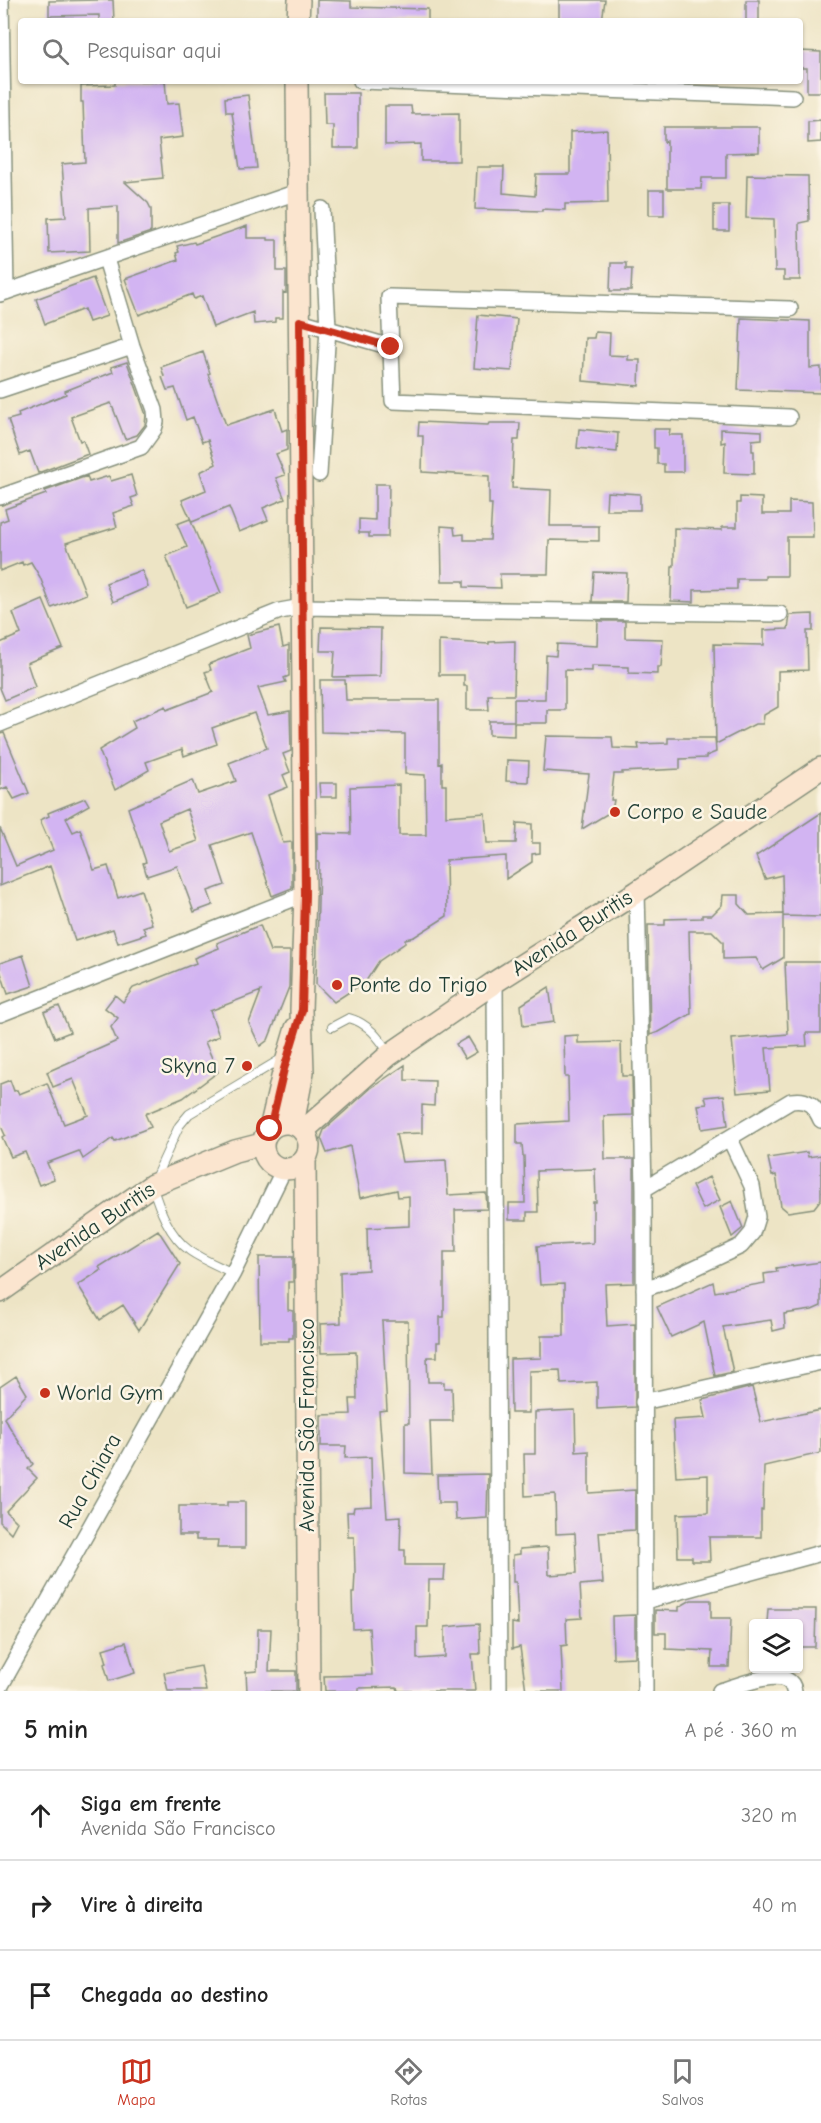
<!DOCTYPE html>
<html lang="pt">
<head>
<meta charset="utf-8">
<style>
	:root { --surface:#fff; --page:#f6f6f6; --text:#222; --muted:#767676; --line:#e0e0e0; --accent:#c8321e }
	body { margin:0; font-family:"Comic Neue",sans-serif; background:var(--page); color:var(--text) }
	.controls { position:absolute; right:18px; bottom:18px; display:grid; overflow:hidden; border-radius:6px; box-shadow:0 2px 4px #0004 }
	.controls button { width:54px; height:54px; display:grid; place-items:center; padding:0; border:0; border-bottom:2px solid var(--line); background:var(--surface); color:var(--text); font:30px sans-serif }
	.stop { position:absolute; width:18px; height:18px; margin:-14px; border:4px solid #c8321e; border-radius:50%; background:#fff }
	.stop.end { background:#c8321e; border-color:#fff; box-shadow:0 2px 6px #0008 }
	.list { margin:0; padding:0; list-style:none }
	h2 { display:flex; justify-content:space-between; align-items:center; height:78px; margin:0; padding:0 24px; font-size:26px }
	h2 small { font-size:20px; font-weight:400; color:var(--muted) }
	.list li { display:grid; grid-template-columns:39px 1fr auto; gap:18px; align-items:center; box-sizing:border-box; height:90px; padding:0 24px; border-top:2px solid var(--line) }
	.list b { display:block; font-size:22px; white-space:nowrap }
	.list p { margin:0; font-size:20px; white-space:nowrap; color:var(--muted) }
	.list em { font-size:20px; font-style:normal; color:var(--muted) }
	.icon { flex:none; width:33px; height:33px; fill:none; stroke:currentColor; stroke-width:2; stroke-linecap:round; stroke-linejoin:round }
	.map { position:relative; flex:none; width:821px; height:1691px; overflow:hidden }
	.search { position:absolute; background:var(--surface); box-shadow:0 2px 4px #0004; left:18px; right:18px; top:18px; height:66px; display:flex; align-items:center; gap:15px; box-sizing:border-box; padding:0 21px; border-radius:6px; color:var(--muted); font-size:22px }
	.sheet { height:348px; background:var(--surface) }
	nav { display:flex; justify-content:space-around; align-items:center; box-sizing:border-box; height:84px; border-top:2px solid var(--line); background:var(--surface); font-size:16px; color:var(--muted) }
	nav a { display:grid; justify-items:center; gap:3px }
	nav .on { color:var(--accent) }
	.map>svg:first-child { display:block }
	.building { fill:#d2b4f2; fill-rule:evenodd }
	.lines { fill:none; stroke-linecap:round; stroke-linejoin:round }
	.lane-casing { stroke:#86907c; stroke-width:10 }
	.street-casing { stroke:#86907c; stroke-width:18 }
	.secondary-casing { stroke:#86907c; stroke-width:24 }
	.lane { stroke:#fff; stroke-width:8 }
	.street { stroke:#fff; stroke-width:15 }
	.secondary { stroke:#fbe5cf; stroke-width:21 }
	.route { stroke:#c8321e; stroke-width:8 }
	.poi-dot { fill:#c8321e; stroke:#fcf5e5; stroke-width:2 }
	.labels { text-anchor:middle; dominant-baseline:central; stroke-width:5; stroke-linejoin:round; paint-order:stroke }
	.poi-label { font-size:22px; fill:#1f3d34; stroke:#fcf5e5; text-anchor:start }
	.street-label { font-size:22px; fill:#1f3d34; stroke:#fcf5e5 }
</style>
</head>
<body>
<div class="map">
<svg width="821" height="1691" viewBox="0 0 821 1691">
	<rect width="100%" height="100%" fill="#fcf5e5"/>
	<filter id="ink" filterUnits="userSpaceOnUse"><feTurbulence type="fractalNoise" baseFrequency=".0167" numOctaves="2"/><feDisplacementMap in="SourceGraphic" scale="12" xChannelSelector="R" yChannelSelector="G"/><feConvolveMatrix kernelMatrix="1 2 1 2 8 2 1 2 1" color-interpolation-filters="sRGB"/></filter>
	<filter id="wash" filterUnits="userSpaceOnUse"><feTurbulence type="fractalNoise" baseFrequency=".008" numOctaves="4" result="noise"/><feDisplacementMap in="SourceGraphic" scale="24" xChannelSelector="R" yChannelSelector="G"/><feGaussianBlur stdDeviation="1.35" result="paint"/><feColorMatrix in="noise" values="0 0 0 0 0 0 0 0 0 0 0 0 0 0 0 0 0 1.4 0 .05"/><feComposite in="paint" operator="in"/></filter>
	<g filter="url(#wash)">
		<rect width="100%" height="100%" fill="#ede4c5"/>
		<g id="blocks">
			<!-- building -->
			<path class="building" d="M100 0H113L114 21H99V15L49 16V1Z
				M317 0 351 1V7L428 9V21H317Z
				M559 0H605L602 21H586V19L559 20Z
				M746 0H759V21H746Z
				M800 51 821 52V92H807V68H800Z
				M115 81H165L167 104 179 103 183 137 159 140 163 178 125 182 148 203 151 209V232L118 243V206L89 208 90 251 49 253 48 218 66 217 62 164 85 162 83 102H81V86L115 85Z
				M324 93H358V148H333V125H325Z
				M248 95 257 168 240 169 232 112H226L225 98Z
				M385 106H411L412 114 459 113V161H421V144L385 145Z
				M821 120V142L808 143V121Z
				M664 127H759V152L726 153V178H702L701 189H667V141L664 142Z
				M607 130 608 203 565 204V210L542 209V211L475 209 477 167H504L503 193 535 196 536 174H570V132Z
				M747 175 808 176 809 221 799 223 800 280H784V271H775L774 219 746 218Z
				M649 190H664V215H649Z
				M714 205H729V231H714Z
				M247 226V238H268V240H277V271H286V293L283 292V318H275V322L254 324 253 312 213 327 202 296 194 299 192 294 139 315 125 279 178 260 176 253 179 252 177 246 194 242 195 244Z
				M611 263H626V269H632L631 291H610Z
				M93 278 107 316 89 322 84 309 45 324 36 299Z
				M478 315 517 319 512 371 474 368Z
				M741 318 810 321V368L821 367V393L738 390Z
				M595 332 610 333 609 355 628 356V360H640L639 386 583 381 585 338H594Z
				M203 352 210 373 208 374 226 425 275 409 282 431 287 429V450L276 454 285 475 276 478 285 499 263 508 268 520 239 532 229 507 192 522 182 500 206 490 200 472 216 464 208 440 202 442 193 417 186 420 175 388 167 390 162 377 164 376 161 367Z
				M127 362 146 415 145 425 137 435 125 439 111 403 71 417 80 441 83 440 88 454 38 473 30 451 20 455 8 420 19 417 18 413 66 394 65 391 113 372 111 367Z
				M419 422 488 425 489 423H520L519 440H514L512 488 551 490 550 526H599V541L549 540 548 574H500L501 588 464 587V581H442L441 526 454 527 455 535 464 534V540H490L492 504H489V476L422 472 423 436H418Z
				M579 429 618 433 617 452 577 448Z
				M654 429H670L669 435H683V472H664V464H657V448H654Z
				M721 429 762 431V439L752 440V451H754V474L724 473 725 442 721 443Z
				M131 475 137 496 131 498 134 506 113 513 117 527 66 543 86 594 52 608 40 577 31 562 23 565 22 562 0 571V522L8 519 5 509 46 494 45 491 87 476 89 482 109 476 111 481Z
				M375 484H389L388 537H369V533H359V519L375 520Z
				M607 492 640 494V510H606Z
				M740 497 762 498V514H789V501L812 502 813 537H787V576H765V579H737V589L694 590V602L671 601 672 566H674V528L722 530V527H737V503H740Z
				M190 519 221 593 186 607 166 556 187 547 177 524Z
				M142 570 148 587 113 602 106 583Z
				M594 572 627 573 626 602H592Z
				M43 600 63 648 27 663 35 687 5 700 0 688V643L21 634 13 613Z
				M813 614V631H807L808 670 778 671V707L764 715 763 724H755L716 744 714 644 764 645V630L788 629 790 615Z
				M598 621H625V638L663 639 661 667H657V674L629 673V667L592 666V671L565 670V710H547V723H514V699H545L546 655 556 656 557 644 597 646Z
				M279 627 283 647 289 645V676L284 678 286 682 258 688 268 715 290 711 291 751 283 754 290 772 283 775 288 787 268 795 283 843 292 842V888L272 896 251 832 212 845 225 885 208 891 213 905 194 912 177 866 147 876 143 863 146 862 128 808 193 780 198 794 236 781 229 763 267 748 254 713 212 728 217 744 184 756 182 749 146 762 149 770 115 790 99 750 135 728 132 721 166 706 167 710 213 692 205 672 211 670 209 664 250 648 247 635ZM187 809 198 841 169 851 159 821Z
				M321 627 381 628 380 676 333 677 335 651H320Z
				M439 641 489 644V642L515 641 514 695H488L489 710H467V686H464V675H439Z
				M320 680H345L346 700H439V764L442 763V785H446V816L485 813 487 843H516L517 823 532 824V843H540V853L532 854V862L506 879V856L446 860 447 916 414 937 405 939V943L379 961 366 981 334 1002 316 984 319 862H317V833L351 834 350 787 399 785V835H426L425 775 405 774V734L321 732Z
				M489 721H514V736L489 735Z
				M4 733 29 793 14 799 7 787 0 790V734Z
				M546 736 612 737 613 748 639 749 638 744 668 743V738H715L716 752 706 756V758L680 759V769L622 772V774H614L611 800H614L612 811 582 829 589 774 543 771Z
				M507 760 529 761 528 782 506 781Z
				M319 783H337V797H320Z
				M85 798 89 805 66 818 73 832 80 829 94 870 108 866 118 898 141 890 152 924 143 927 146 934 118 943 113 929 75 941 50 866 0 886V828L16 866 53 850 40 820 49 816 48 813Z
				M821 813V917L783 916 782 875 765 879 756 856Z
				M723 895H739V904L749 915 783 914V958L763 970 756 958 723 959V942L712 931H689L691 1014 659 1032 650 1035 648 925H665V919L702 918V915H712L722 905Z
				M260 925 270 951H290L289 987 268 1040 260 1046 249 1023 261 991 210 1011 219 1036 205 1042 218 1072 183 1098 145 1114 151 1127 115 1141 113 1138 83 1159 79 1151 47 1163 54 1179 39 1185 25 1152 11 1157 2 1137 5 1135 0 1124V1084L10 1080 14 1091 17 1090 19 1094 47 1083 64 1124 88 1115 73 1079 53 1087 47 1072 117 1041 111 1027 118 1018 105 1008 115 995 123 1002 133 988 196 963 194 958 219 948 217 943Z
				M23 955 33 986 8 994 0 970V963Z
				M785 962H821V1033H806L807 1046 766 1048 770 1090 737 1093 732 1039 788 1034Z
				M549 987 554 1022 523 1026 521 1005Z
				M59 1006 70 1032 55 1038 44 1012Z
				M578 1035V1043L621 1042 622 1076H632L633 1115 604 1116 605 1159H634V1283L605 1284 607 1326 635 1324V1407L597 1409V1382L561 1384 560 1370 529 1371V1413H511L510 1359 541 1358V1336H564V1284L540 1285 537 1246 593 1243V1202H596L595 1169 537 1171 538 1212H527V1220H509V1203H525L524 1156H523L522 1144H517V1124L569 1121 568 1077H565L564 1036Z
				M468 1037 477 1052 465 1059 456 1044Z
				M405 1065V1080L435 1081 434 1106 422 1105V1133L396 1134 402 1162 446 1160 448 1195 486 1193 487 1209 455 1210 456 1252H444V1317H440V1342H437V1357H427L428 1382H444V1388H452L453 1421H430L432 1474 405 1473V1423H409L408 1321H382L387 1410 379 1411 387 1517 401 1516 400 1550H405V1565H445L444 1580H429L428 1627H417V1659L445 1657V1627L466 1625 479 1624 480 1654H472L475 1691H398L397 1687 359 1688V1691H325L324 1676 372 1675 369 1628 353 1629 352 1593H354L355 1572 354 1537H348L347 1512H353L354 1507 372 1506 371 1457 345 1458 346 1446H321V1415L351 1414 350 1399H357L356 1352 321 1353 320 1324 341 1323 340 1272 368 1270 367 1228 409 1226V1196L398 1197 397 1190 360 1198 350 1146 327 1153 321 1138 324 1130 371 1088Z
				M724 1095 728 1125 702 1129 698 1105 707 1104 705 1097Z
				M807 1152 808 1157 821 1155V1199L814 1208 788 1212 781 1206 776 1175 772 1176 768 1158Z
				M709 1177 720 1200 703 1209 692 1186Z
				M732 1201 743 1228 732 1237 720 1207Z
				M158 1230 180 1264 139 1330 123 1305 100 1320 78 1285 101 1270 99 1267Z
				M259 1257H293V1282H288V1310L293 1311V1338H289V1341H260Z
				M821 1262V1306L812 1310 784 1314 785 1328 773 1331 771 1320 723 1327 733 1372 715 1376 704 1322 671 1337 657 1307 713 1282 715 1292 765 1283 764 1274 777 1272 776 1268Z
				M16 1376 27 1394 4 1418 33 1464 28 1469 37 1478 6 1511 17 1522 11 1533 0 1522V1387Z
				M752 1387 761 1422 821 1410V1453L764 1466 763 1510H761V1537H709L710 1561H692V1557H678L677 1514 708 1513V1475L676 1477 673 1420 706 1418 702 1400Z
				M575 1410 576 1452 589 1451V1493L635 1490V1530L599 1532 603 1583 580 1585 582 1618 566 1619 567 1645 561 1646 563 1691H526L520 1647 512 1649V1623L518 1624 516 1582H513V1555L520 1554V1549L548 1547 549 1575 577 1573 575 1533 556 1534 555 1494 525 1496 524 1454H535V1412Z
				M488 1474 487 1518 456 1520 455 1503H438L437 1475Z
				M227 1502H245V1548H217L218 1540H196V1535H179V1506H227Z
				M691 1600H711V1618H731L729 1667H711L712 1651 666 1649V1633H655V1610L679 1611V1607Z
				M768 1609H816L815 1647H798V1623H767Z
				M635 1615V1657L613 1658 612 1616Z
				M258 1629H271L269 1671H296V1691H247L246 1672 257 1671Z
				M126 1642 135 1673 109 1681 104 1664 107 1663 103 1649Z
				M201 1666 206 1691H168L164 1673Z"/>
		</g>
	</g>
	<g filter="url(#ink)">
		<use href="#blocks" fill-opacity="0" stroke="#86907c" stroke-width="1.5"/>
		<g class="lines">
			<!-- lane casing -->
			<g class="lane-casing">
				<path id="lane" d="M332 1027 349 1018C368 1023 379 1038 389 1053
					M233 1273C219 1266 203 1260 190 1251 169 1236 159 1208 152 1185L179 1126 189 1114 281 1059"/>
			</g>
			<!-- street casing -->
			<g class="street-casing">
				<path id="street" d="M1 0 6 292
					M361 81 793 97
					M0 294 300 191
					M300 321 391 347
					M0 390 132 346
					M789 417 393 401 389 297 790 309
					M319 474 328 328 322 209
					M0 497 141 447 154 429 156 422 155 410 132 346 106 259
					M0 724 280 611 302 607 780 614
					M637 892 644 1189 645 1691
					M495 982 499 1691
					M0 1014 305 894
					M644 1189 791 1101C808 1098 815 1106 821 1120
					M644 1289 667 1281 741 1246 752 1233 757 1217 752 1186 730 1139
					M643 1402 821 1362
					M645 1601 821 1553
					M0 1687 233 1273 284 1169
					M720 1691C738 1686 790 1663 794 1691"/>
			</g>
			<!-- secondary casing -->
			<g class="secondary-casing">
				<path id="secondary" d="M298 21 299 0
					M263 1146a23 23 0 1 1 46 0a23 23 0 1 1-46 0Z
					M293 1124 303 1072 301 1010 305 894 297 81
					M270 1129 284 1069 296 1028
					M303 1131 389 1055 495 982 637 892 821 768
					M305 1160 309 1691
					M0 1292 152 1185 235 1151 262 1144"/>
			</g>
			<!-- lane -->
			<use href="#lane" class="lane"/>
			<!-- street -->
			<use href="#street" class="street"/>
			<!-- secondary -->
			<use href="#secondary" class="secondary"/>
		</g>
	</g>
	<g class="lines" filter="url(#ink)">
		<!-- route -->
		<path class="route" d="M270 1129 284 1069 302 1010 305 894 300 321 391 347"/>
	</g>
	<!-- markers -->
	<g class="poi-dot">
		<circle cx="615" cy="812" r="6"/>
		<circle cx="337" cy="985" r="6"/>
		<circle cx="247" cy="1066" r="6"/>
		<circle cx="45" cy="1393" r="6"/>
	</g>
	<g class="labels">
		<!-- poi labels -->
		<g class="poi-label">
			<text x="627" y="812">Corpo e Saude</text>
			<text x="349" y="985">Ponte do Trigo</text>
			<text x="235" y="1066" text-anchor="end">Skyna 7</text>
			<text x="57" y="1393">World Gym</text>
		</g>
		<!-- street labels -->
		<g class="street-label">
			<text transform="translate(572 933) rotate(-33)">Avenida Buritis</text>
			<text transform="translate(95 1226) rotate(-34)">Avenida Buritis</text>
			<text transform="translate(307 1425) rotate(-90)">Avenida São Francisco</text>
			<text transform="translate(90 1481) rotate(-61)">Rua Chiara</text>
		</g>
	</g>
</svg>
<div class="controls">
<button><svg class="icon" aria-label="layers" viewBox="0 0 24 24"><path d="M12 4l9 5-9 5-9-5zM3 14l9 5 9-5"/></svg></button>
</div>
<div class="stop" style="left:270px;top:1129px"></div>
<div class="stop end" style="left:391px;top:347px"></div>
<div class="search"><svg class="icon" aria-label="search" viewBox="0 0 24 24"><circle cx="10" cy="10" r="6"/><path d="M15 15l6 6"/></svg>Pesquisar aqui</div>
</div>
<section class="sheet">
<h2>5 min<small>A pé · 360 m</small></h2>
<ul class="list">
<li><svg class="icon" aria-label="ahead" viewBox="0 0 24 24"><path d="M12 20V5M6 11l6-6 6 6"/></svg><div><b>Siga em frente</b><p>Avenida São Francisco</p></div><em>320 m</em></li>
<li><svg class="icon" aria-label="right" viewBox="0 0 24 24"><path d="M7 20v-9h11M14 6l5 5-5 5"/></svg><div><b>Vire à direita</b></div><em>40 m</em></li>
<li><svg class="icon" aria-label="arrive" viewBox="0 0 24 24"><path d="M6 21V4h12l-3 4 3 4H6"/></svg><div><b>Chegada ao destino</b></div></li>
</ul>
</section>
<nav>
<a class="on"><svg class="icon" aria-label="map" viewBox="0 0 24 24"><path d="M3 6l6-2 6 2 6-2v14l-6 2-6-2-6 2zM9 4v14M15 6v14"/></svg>Mapa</a>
<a><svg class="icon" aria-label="directions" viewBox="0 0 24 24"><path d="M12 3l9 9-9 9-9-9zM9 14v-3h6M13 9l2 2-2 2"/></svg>Rotas</a>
<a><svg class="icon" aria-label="saved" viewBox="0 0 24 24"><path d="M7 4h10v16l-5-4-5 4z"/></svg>Salvos</a>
</nav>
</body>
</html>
